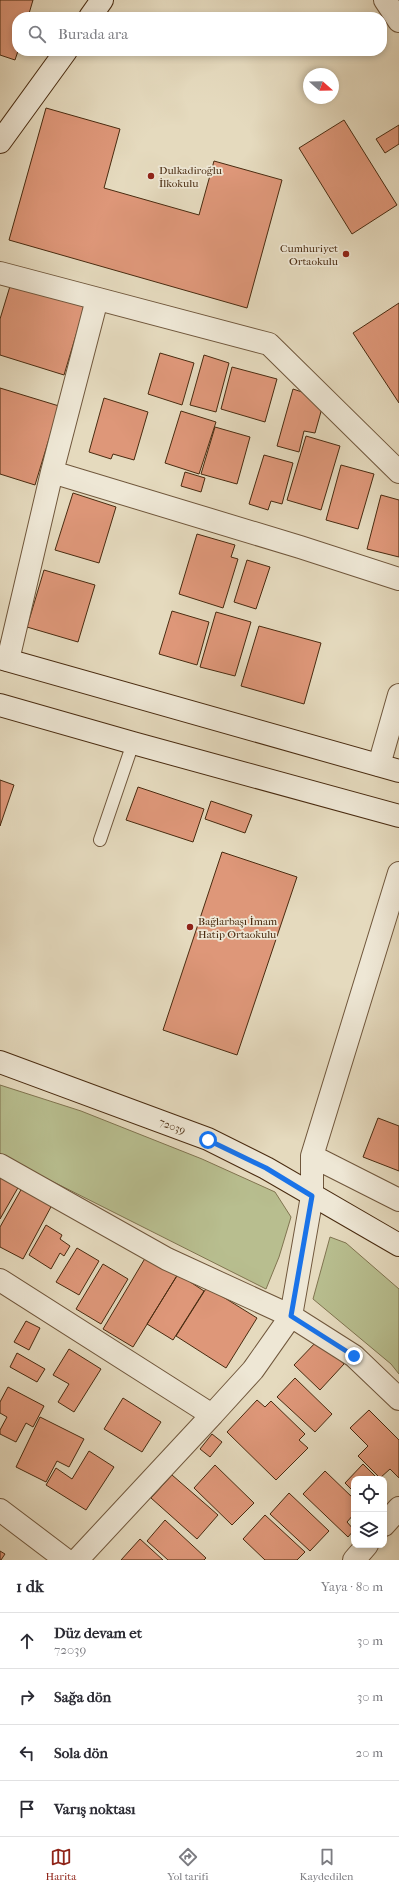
<!DOCTYPE html>
<html lang="tr">
<head>
<meta charset="utf-8">
<style>
	:root { --surface:#fff; --page:#f2f2f3; --text:#2b2b33; --muted:#7c7c81; --line:#e1e1e2; --accent:#8f2418 }
	body { margin:0; font-family:"IM FELL French Canon",serif; background:var(--page); color:var(--text) }
	.controls { position:absolute; right:12px; bottom:12px; display:grid; overflow:hidden; border-radius:8px; box-shadow:0 2px 6px #0003 }
	.controls button { width:36px; height:36px; display:grid; place-items:center; padding:0; border:0; border-bottom:1px solid var(--line); background:var(--surface); color:var(--text); font:20px sans-serif }
	.compass { position:absolute; left:303px; top:68px; width:36px; height:36px; border-radius:50%; background:var(--surface); box-shadow:0 2px 6px #0003; rotate:110deg }
	.stop { position:absolute; width:12px; height:12px; margin:-9px; border:3px solid #1a73e8; border-radius:50%; background:#fff }
	.stop.end { background:#1a73e8; border-color:#fff; box-shadow:0 1px 4px #0008 }
	.list { margin:0; padding:0; list-style:none }
	h2 { display:flex; justify-content:space-between; align-items:center; height:52px; margin:0; padding:0 16px; font-size:17px }
	h2 small { font-size:13px; font-weight:400; color:var(--muted) }
	.list li { display:grid; grid-template-columns:26px 1fr auto; gap:12px; align-items:center; box-sizing:border-box; height:56px; padding:0 16px; border-top:1px solid var(--line) }
	.list b { display:block; font-size:15px; white-space:nowrap }
	.list p { margin:0; font-size:13px; white-space:nowrap; color:var(--muted) }
	.list em { font-size:13px; font-style:normal; color:var(--muted) }
	.icon { flex:none; width:22px; height:22px; fill:none; stroke:currentColor; stroke-width:2; stroke-linecap:round; stroke-linejoin:round }
	.map { position:relative; flex:none; width:399px; height:1560px; overflow:hidden }
	.search { position:absolute; background:var(--surface); box-shadow:0 2px 6px #0003; left:12px; right:12px; top:12px; height:44px; display:flex; align-items:center; gap:10px; box-sizing:border-box; padding:0 14px; border-radius:16px; color:var(--muted); font-size:15px }
	.sheet { height:276px; background:var(--surface) }
	nav { display:flex; justify-content:space-around; align-items:center; box-sizing:border-box; height:56px; border-top:1px solid var(--line); background:var(--surface); font-size:11px; color:var(--muted) }
	nav a { display:grid; justify-items:center; gap:2px }
	nav .on { color:var(--accent) }
	.map>svg:first-child { display:block }
	.green { fill:#b8be8f; stroke:#807450 }
	.building { fill:#de9779; stroke:#492b10 }
	.lines { fill:none; stroke-linecap:round; stroke-linejoin:round }
	.lane-casing { stroke:#70573c; stroke-width:14 }
	.street-casing { stroke:#70573c; stroke-width:24 }
	.secondary-casing { stroke:#492b10; stroke-width:24 }
	.lane { stroke:#eee7d5; stroke-width:12 }
	.street { stroke:#eee7d5; stroke-width:22 }
	.secondary { stroke:#eee7d5; stroke-width:22 }
	.route { stroke:#1a73e8; stroke-width:5 }
	.poi-dot { fill:#8f2418; stroke:#eee7d5; stroke-width:1.5 }
	.labels { text-anchor:middle; dominant-baseline:central; stroke-width:3.5; stroke-linejoin:round; paint-order:stroke }
	.poi-label { font-size:11px; fill:#492b10; stroke:#eee7d5; text-anchor:start }
	.street-label { font-size:11px; fill:#492b10; stroke:#eee7d5 }
</style>
</head>
<body>
<div class="map">
<svg width="399" height="1560" viewBox="0 0 399 1560">
	<rect width="100%" height="100%" fill="#e5dabe"/>
	<filter id="stains"><feTurbulence type="fractalNoise" baseFrequency=".005" numOctaves="4"/><feColorMatrix values="0 0 0 0 .2 0 0 0 0 .09 0 0 0 0 .02 0 0 0 .5 -.17"/></filter>
	<radialGradient id="worn" r=".72"><stop offset=".6" stop-color="#630" stop-opacity="0"/><stop offset="1" stop-color="#630" stop-opacity=".3"/></radialGradient>
	<!-- green -->
	<path class="green" d="M0 1085 81 1111 202 1159 275 1192 291 1217 279 1257 266 1289 0 1155Z
		M330 1237 346 1243 399 1289V1374L391 1364 313 1299Z"/>
	<!-- building -->
	<path class="building" d="M0 0H33L28 17H17L18 51 15 60 0 55Z
		M46 108 120 129 104 188 199 215 214 161 282 180 247 308 9 240Z
		M344 120 397 205 352 234 299 148Z
		M399 125V144L385 153 376 139Z
		M11 283 85 305 64 375 0 355V319Z
		M399 303V403L353 333Z
		M160 353 194 363 182 405 148 394Z
		M204 355 229 363 216 412 190 405Z
		M232 367 277 379 265 422 221 409Z
		M0 388 59 406 35 485 0 474Z
		M293 389 308 394 322 408 315 433 304 431 299 452 277 446Z
		M104 398 148 412 134 460 113 454 111 459 89 452Z
		M181 411 216 422 199 474 165 463Z
		M215 427 250 437 237 484 201 474Z
		M306 436 340 446 321 510 287 500Z
		M264 455 293 463 282 504 271 501 268 510 249 504Z
		M341 465 374 474 358 529 326 520Z
		M185 472 205 478 201 492 181 486Z
		M73 493 116 507 99 563 55 550Z
		M381 495 399 500V557L367 549Z
		M197 534 235 545 231 557 238 559 223 608 179 594Z
		M247 560 270 567 256 609 234 602Z
		M44 570 95 585 78 642 27 627Z
		M172 611 209 622 197 665 159 654Z
		M216 612 251 622 235 676 200 667Z
		M259 626 321 643 304 704 241 686Z
		M0 780 14 785 0 826Z
		M138 787 204 809 193 842 126 820Z
		M211 801 252 815 245 833 205 819Z
		M222 852 297 877 237 1055 163 1030Z
		M378 1118 399 1126V1171L363 1157Z
		M0 1175 19 1186 0 1219Z
		M22 1188 52 1205 23 1259 0 1247V1227Z
		M46 1225 62 1235 60 1239 70 1246 64 1256 60 1253 51 1269 29 1255Z
		M77 1248 99 1261 79 1295 56 1282Z
		M147 1255 178 1274 133 1347 103 1329Z
		M103 1264 128 1279 101 1324 76 1309Z
		M178 1274 204 1291 173 1340 147 1324Z
		M207 1287 257 1318 226 1368 176 1336Z
		M26 1321 40 1328 29 1350 14 1342Z
		M318 1340 344 1364 320 1390 294 1365Z
		M69 1349 101 1369 74 1412 58 1402 69 1384 53 1375Z
		M17 1353 45 1369 37 1382 10 1367Z
		M295 1378 332 1414 315 1432 277 1397Z
		M8 1387 44 1406 33 1427 26 1423 16 1442 0 1434V1430L7 1417 0 1413V1402Z
		M123 1398 161 1422 142 1452 104 1429Z
		M257 1400 265 1407 271 1401 305 1434 299 1440 308 1448 276 1480 227 1432Z
		M369 1410 399 1440V1478L390 1469 380 1478 358 1456 368 1446 350 1428Z
		M40 1417 84 1439 69 1467 57 1461 46 1482 16 1467Z
		M212 1434 222 1442 210 1457 200 1449Z
		M89 1451 114 1467 86 1510 46 1485 56 1468 72 1479Z
		M363 1464 377 1478 354 1479V1492L345 1483Z
		M215 1465 254 1503 232 1525 194 1488Z
		M325 1471 354 1499V1514L347 1522 354 1530 348 1537 303 1494Z
		M172 1475 218 1515 197 1539 151 1498Z
		M289 1493 329 1531 310 1551 270 1514Z
		M265 1515 305 1552 297 1560H265L243 1539Z
		M165 1520 206 1558 204 1560H168L147 1541Z
		M140 1539 163 1560H121Z
		M0 1551 5 1554 1 1560H0Z"/>
	<g class="lines">
		<!-- lane casing -->
		<g class="lane-casing">
			<path id="lane" d="M100 840 133 743"/>
		</g>
		<!-- street casing -->
		<g class="street-casing">
			<path id="street" d="M385 0 399 21
				M0 273 269 344 399 472
				M52 472 300 547 399 579
				M8 660 52 472 97 299
				M379 765 399 695
				M312 1156 399 1200
				M0 1165 167 1259 291 1316 354 1356 399 1399
				M0 1280 212 1415 77 1560
				M212 1415 253 1370 291 1316 312 1196V1156L399 873
				M0 1510 66 1560
				M384 1525 399 1508
				M354 1560 367 1545"/>
		</g>
		<!-- secondary casing -->
		<g class="secondary-casing">
			<g id="secondary">
				<path d="M90 17 102 0"/>
				<path d="M0 142 66 51"/>
				<path d="M0 658 399 771"/>
				<path d="M0 705 133 743 399 816"/>
				<path id="s1" d="M0 1062 208 1139 266 1168 399 1245"/>
			</g>
		</g>
		<!-- lane -->
		<use href="#lane" class="lane"/>
		<!-- street -->
		<use href="#street" class="street"/>
		<!-- secondary -->
		<use href="#secondary" class="secondary"/>
	</g>
	<g class="lines">
		<!-- route -->
		<path class="route" d="M208 1140 266 1168 312 1196 291 1316 354 1356"/>
	</g>
	<!-- markers -->
	<g class="poi-dot">
		<circle cx="151" cy="176" r="4"/>
		<circle cx="346" cy="254" r="4"/>
		<circle cx="190" cy="927" r="4"/>
	</g>
	<g class="labels">
		<!-- poi labels -->
		<g class="poi-label">
			<text x="159" y="170">Dulkadiroğlu<tspan x="159" dy="13">İlkokulu</tspan></text>
			<text x="338" y="248" text-anchor="end">Cumhuriyet<tspan x="338" dy="13">Ortaokulu</tspan></text>
			<text x="198" y="921">Bağlarbaşı İmam<tspan x="198" dy="13">Hatip Ortaokulu</tspan></text>
		</g>
		<!-- street labels -->
		<g class="street-label">
			<text stroke="none"><textPath href="#s1" startOffset="184">72039</textPath></text>
		</g>
	</g>
	<rect width="100%" height="100%" filter="url(#stains)"/>
	<rect width="100%" height="100%" fill="url(#worn)"/>
</svg>
<div class="controls">
<button><svg class="icon" aria-label="locate" viewBox="0 0 24 24"><circle cx="12" cy="12" r="6"/><path d="M12 2v4M12 18v4M2 12h4M18 12h4"/></svg></button>
<button><svg class="icon" aria-label="layers" viewBox="0 0 24 24"><path d="M12 4l9 5-9 5-9-5zM3 14l9 5 9-5"/></svg></button>
</div>
<svg class="compass" viewBox="-18 -18 36 36"><path d="M0-13l5 13h-10z" fill="#e53935"/><path d="M0 13l5-13h-10z" fill="#7c7c81"/></svg>
<div class="stop" style="left:208px;top:1140px"></div>
<div class="stop end" style="left:354px;top:1356px"></div>
<div class="search"><svg class="icon" aria-label="search" viewBox="0 0 24 24"><circle cx="10" cy="10" r="6"/><path d="M15 15l6 6"/></svg>Burada ara</div>
</div>
<section class="sheet">
<h2>1 dk<small>Yaya · 80 m</small></h2>
<ul class="list">
<li><svg class="icon" aria-label="ahead" viewBox="0 0 24 24"><path d="M12 20V5M6 11l6-6 6 6"/></svg><div><b>Düz devam et</b><p>72039</p></div><em>30 m</em></li>
<li><svg class="icon" aria-label="right" viewBox="0 0 24 24"><path d="M7 20v-9h11M14 6l5 5-5 5"/></svg><div><b>Sağa dön</b></div><em>30 m</em></li>
<li><svg class="icon" aria-label="left" viewBox="0 0 24 24"><path d="M17 20v-9H6M10 6l-5 5 5 5"/></svg><div><b>Sola dön</b></div><em>20 m</em></li>
<li><svg class="icon" aria-label="arrive" viewBox="0 0 24 24"><path d="M6 21V4h12l-3 4 3 4H6"/></svg><div><b>Varış noktası</b></div></li>
</ul>
</section>
<nav>
<a class="on"><svg class="icon" aria-label="map" viewBox="0 0 24 24"><path d="M3 6l6-2 6 2 6-2v14l-6 2-6-2-6 2zM9 4v14M15 6v14"/></svg>Harita</a>
<a><svg class="icon" aria-label="directions" viewBox="0 0 24 24"><path d="M12 3l9 9-9 9-9-9zM9 14v-3h6M13 9l2 2-2 2"/></svg>Yol tarifi</a>
<a><svg class="icon" aria-label="saved" viewBox="0 0 24 24"><path d="M7 4h10v16l-5-4-5 4z"/></svg>Kaydedilen</a>
</nav>
</body>
</html>
